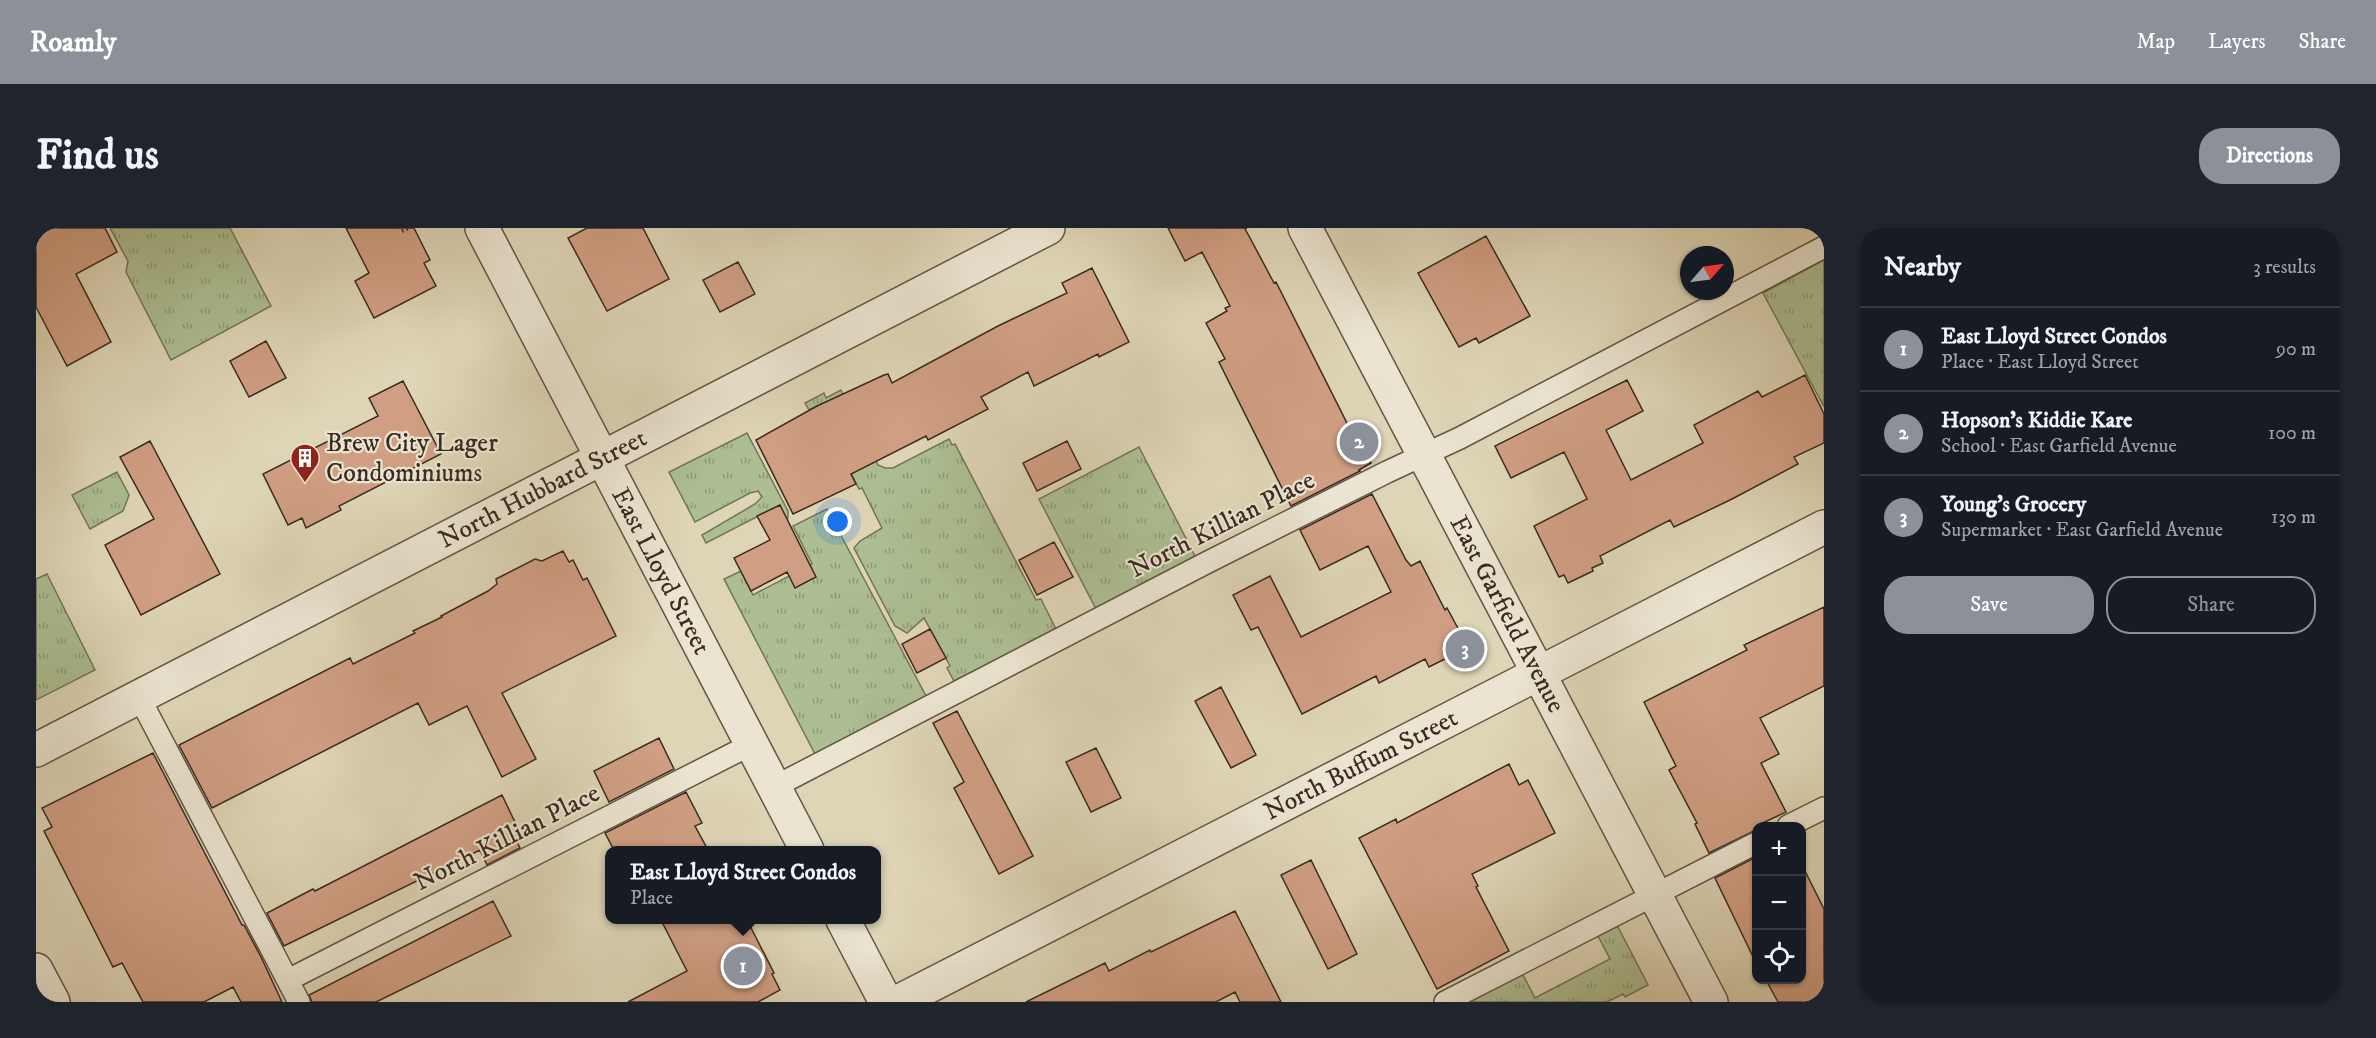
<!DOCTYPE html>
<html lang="en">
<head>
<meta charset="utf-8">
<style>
	:root { --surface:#171b24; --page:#20242c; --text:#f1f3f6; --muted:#9ea1a6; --line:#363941; --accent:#8c9099 }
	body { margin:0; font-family:"IM FELL DW Pica",serif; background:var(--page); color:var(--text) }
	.controls { position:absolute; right:18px; bottom:18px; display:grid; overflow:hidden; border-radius:12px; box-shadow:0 2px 4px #0004 }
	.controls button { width:54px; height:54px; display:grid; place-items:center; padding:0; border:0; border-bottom:2px solid var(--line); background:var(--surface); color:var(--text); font:30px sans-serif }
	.compass { position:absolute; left:1644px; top:18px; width:54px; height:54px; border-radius:50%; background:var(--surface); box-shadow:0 2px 4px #0004; rotate:62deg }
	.you { position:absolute; left:802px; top:294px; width:21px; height:21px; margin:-15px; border:4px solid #fff; border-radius:50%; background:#1a73e8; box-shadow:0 0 0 9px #1a73e833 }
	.badge { display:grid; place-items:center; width:39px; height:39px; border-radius:50%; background:var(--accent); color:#fff; font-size:20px; font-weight:700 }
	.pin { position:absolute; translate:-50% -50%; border:3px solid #fff; box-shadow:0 2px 6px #0006 }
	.popup { position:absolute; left:569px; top:618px; width:276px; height:78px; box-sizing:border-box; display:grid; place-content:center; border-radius:12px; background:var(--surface); filter:drop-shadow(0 2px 4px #0005); font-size:20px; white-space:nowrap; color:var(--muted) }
	.popup b { font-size:22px; color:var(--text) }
	.popup::after { content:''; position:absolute; left:50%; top:100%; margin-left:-12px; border:12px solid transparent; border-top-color:var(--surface) }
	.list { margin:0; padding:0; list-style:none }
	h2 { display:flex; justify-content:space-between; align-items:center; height:78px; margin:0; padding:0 24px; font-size:26px }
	h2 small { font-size:20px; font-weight:400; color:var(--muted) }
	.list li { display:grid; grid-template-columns:39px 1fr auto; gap:18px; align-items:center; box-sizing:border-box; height:84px; padding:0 24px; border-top:2px solid var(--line) }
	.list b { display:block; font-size:22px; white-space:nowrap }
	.list p { margin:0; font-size:20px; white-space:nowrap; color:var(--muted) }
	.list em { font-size:20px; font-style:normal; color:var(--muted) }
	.actions { display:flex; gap:12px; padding:18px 24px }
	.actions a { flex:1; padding:14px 0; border:2px solid var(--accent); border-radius:24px; text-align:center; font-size:21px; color:var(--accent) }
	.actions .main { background:var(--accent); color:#fff }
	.icon { flex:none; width:33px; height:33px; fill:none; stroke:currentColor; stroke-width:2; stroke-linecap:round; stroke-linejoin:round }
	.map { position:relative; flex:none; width:1788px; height:774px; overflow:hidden; border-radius:24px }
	header { display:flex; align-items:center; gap:36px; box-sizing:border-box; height:84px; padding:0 30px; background:var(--accent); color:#fff }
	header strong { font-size:28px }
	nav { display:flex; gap:33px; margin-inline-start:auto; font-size:21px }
	.intro { display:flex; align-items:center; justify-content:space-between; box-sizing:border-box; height:144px; padding:0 36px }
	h1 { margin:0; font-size:42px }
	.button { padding:15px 27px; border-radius:24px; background:var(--accent); color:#fff; font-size:21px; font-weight:700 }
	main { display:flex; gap:36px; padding:0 36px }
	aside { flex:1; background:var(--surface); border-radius:24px; box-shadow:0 2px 4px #0004 }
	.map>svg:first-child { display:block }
	.grass { fill:url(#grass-tufts); stroke:#73745a; stroke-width:1.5 }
	.building { fill:#d09f83; stroke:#3a2a21; stroke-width:1.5 }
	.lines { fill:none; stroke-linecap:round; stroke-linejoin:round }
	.service-casing { stroke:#635546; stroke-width:24 }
	.minor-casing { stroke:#635546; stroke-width:36 }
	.path { stroke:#3a2a21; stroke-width:4; stroke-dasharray:1.5 3; stroke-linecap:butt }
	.service { stroke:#eae4d0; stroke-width:21 }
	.minor { stroke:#eae4d0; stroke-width:33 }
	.labels { text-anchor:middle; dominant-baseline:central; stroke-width:4.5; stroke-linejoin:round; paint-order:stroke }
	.poi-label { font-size:26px; fill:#3a2a21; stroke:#eae4d0; text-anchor:start }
	.street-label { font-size:26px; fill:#3a2a21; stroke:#eae4d0 }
</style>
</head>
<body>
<header>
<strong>Roamly</strong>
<nav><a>Map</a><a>Layers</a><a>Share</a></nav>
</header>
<div class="intro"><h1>Find us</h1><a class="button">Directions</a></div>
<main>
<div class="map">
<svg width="1788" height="774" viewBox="0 0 1788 774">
	<defs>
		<pattern id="grass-tufts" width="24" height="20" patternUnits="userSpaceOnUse" patternTransform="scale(1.5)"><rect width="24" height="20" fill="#acbe92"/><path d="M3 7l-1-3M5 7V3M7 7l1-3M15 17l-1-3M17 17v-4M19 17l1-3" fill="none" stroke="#8d9b77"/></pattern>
	</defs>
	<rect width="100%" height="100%" fill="#ded5b6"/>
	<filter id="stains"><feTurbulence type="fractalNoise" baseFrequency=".00333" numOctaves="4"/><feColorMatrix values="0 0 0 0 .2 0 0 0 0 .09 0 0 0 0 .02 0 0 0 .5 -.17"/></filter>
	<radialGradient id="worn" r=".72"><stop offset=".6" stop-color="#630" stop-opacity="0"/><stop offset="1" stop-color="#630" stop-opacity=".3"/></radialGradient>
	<!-- grass -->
	<path class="grass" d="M74 0H194L235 78 135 132 90 44 92 33Z
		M1788 32V179L1727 65Z
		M805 162 842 237 849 240H857L913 211 916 217 919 216 1000 372 1005 371 1019 399 1018 403 918 453 911 440 914 438 888 390 871 405 859 398 818 320 824 313 846 300 826 260 823 261 781 178 773 182 769 175 788 165 790 170Z
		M711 205 752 283V290L750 291 742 278 670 315 666 307 719 276 726 269 722 263 714 265 659 294 633 244Z
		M1103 219 1160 330 1060 381 1003 271Z
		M81 244 93 267 87 283 54 301 36 267Z
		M791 281 890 468 779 526 688 351 705 343 717 367 776 336 757 298Z
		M11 346 59 442 0 472V351Z
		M1581 697 1612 757 1589 769 1587 766 1571 774H1430L1486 745 1499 770 1574 731 1562 708Z"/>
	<!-- building -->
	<path class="building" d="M0 0H69L81 24 40 46 75 114 31 138 0 79Z
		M310 0H378L394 32 388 35 400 58 338 90 319 53 333 45Z
		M551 0H607L633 51 571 83 532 10Z
		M1132 0H1211L1209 1 1213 8 1238 55 1240 54 1312 197 1315 196 1335 235 1323 242 1324 243 1255 278 1183 134 1189 131 1170 95 1191 83 1189 80 1194 78 1166 24 1149 33Z
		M1450 8 1494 88 1443 115 1440 110 1423 119 1382 45Z
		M702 34 719 66 684 84 667 52Z
		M1056 40 1093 114 1063 129 1062 126 998 158 992 144 945 169 952 181 892 212 890 208 815 246 820 256 757 286 720 212 781 178 848 147 852 146 856 155 962 98 1031 65 1026 55Z
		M230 113 250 150 213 169 194 133Z
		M1769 147 1788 186V215L1758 229 1762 236 1696 271 1638 299 1634 292 1564 328 1567 335 1556 340 1557 343 1532 355 1528 347 1523 349 1498 298 1551 271 1528 224 1475 250 1459 218 1591 152 1607 183 1570 202 1595 252 1667 215 1658 197 1722 163 1726 169Z
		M367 153 405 226 303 278 305 282 270 300 266 290 252 297 227 246 342 188 333 170Z
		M114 213 184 346 105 387 69 317 118 291 84 229Z
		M1031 213 1045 241 1001 263 987 235Z
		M1336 266 1370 332 1375 338 1384 333 1409 382 1411 380 1424 404 1421 405 1429 421 1393 439 1389 431 1343 455 1340 448 1266 486 1222 399 1215 402 1197 367 1234 348 1265 409 1355 364 1332 318 1284 342 1264 302Z
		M744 277 780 349 759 360 751 344 715 363 698 330 734 312 721 288Z
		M1018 314 1037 349 1001 367 983 332Z
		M527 323 533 334 537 332 547 352 551 350 580 408 466 465 500 531 466 549 431 478 393 497 382 475 176 580 143 517 314 430 317 436 379 405 377 403 406 389 405 388 452 363 461 356 460 351 499 331 506 333Z
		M1788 379V458L1724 490 1743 526 1725 535 1750 584 1720 598V602L1673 625 1659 596 1661 595 1633 542 1640 538 1608 474 1711 422 1708 417Z
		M894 401 910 430 881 445 866 416Z
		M1185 459 1220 527 1195 540 1159 473Z
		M921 483 997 628 963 646 918 560 928 554 897 495Z
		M623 510 638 541 573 574 558 543Z
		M1060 520 1085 570 1055 584 1030 534Z
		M117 525 206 697H208L225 729 246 774H205L197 759 168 774H107L86 735 77 739 8 603 16 599 6 580Z
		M1473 536 1483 557 1492 552 1519 605 1436 646 1442 658 1440 659 1473 723 1401 761 1323 610 1360 591 1361 595Z
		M650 564 666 595 659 598 672 622H578L569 605Z
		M466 567 487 611 481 614 484 620 451 637 444 622 248 718 231 685 277 661 279 663Z
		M1720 629V735L1679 650Z
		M1275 632 1321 726 1292 741 1245 647Z
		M1769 643 1788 681V774H1742L1730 752H1766V645Z
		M457 673 475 708 340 774H276L273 767Z
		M1199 683 1245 774H1204L1199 764 1180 774H990L1069 735 1073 743 1114 722 1115 724Z
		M625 692H711L738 745 736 746 744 762 722 774H592L651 743Z"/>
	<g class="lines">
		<!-- service casing -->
		<g class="service-casing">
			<path id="service" d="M103 469 263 774
				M738 559 1172 334 1351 244 1424 210 1788 19
				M1752 598 1788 580
				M252 752 716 516
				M1409 774 1720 615"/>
		</g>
		<!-- minor casing -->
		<g class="minor-casing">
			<g id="minor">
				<path id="s1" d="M446 0 771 622"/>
				<path id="s2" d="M1269 0 1675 774"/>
				<path id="s3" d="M0 522 1012 0"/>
				<path d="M807 692 850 774"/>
				<path d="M0 742 17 774"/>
				<path id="s4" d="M862 774 1788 299"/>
			</g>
		</g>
		<!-- path -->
		<path class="path" d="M366 3 373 0"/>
		<!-- service -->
		<use href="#service" class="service"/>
		<!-- minor -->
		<use href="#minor" class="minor"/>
	</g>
	<!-- icons -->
	<defs>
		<g id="building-pin" transform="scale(1.5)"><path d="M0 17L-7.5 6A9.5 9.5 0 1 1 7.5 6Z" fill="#8f2418" stroke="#eae4d0"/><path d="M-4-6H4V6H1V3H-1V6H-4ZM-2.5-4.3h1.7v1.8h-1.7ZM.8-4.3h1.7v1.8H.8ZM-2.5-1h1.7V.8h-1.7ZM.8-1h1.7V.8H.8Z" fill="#fff"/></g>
	</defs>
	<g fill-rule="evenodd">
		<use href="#building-pin" x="269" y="230"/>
	</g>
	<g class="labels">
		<!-- poi labels -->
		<g class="poi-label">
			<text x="290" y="215">Brew City Lager<tspan x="290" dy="30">Condominiums</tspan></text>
		</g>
		<!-- street labels -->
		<g class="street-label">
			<text stroke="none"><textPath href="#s3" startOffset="570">North Hubbard Street</textPath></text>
			<text transform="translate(1186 297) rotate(-27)">North Killian Place</text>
			<text stroke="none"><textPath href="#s1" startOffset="387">East Lloyd Street</textPath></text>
			<text stroke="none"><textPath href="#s2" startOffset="436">East Garfield Avenue</textPath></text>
			<text stroke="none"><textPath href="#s4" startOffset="520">North Buffum Street</textPath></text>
			<text transform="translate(471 610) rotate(-27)">North Killian Place</text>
		</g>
	</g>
	<rect width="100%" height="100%" filter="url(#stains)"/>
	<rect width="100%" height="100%" fill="url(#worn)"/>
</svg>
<div class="controls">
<button>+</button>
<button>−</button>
<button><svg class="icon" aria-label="locate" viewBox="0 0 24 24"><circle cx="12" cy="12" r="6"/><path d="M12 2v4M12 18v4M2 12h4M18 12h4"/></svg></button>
</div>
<svg class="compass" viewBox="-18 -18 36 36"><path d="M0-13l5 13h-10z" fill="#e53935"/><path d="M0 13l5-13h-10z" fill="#9ea1a6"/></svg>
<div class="you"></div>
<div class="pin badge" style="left:707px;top:738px">1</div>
<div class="popup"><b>East Lloyd Street Condos</b>Place</div>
<div class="pin badge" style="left:1323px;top:214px">2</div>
<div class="pin badge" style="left:1429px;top:421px">3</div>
</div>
<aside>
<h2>Nearby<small>3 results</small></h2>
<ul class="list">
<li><span class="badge">1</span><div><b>East Lloyd Street Condos</b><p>Place · East Lloyd Street</p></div><em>90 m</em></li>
<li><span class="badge">2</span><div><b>Hopson's Kiddie Kare</b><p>School · East Garfield Avenue</p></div><em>100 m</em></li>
<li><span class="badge">3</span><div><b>Young's Grocery</b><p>Supermarket · East Garfield Avenue</p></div><em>130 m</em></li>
</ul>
<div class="actions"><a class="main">Save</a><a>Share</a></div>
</aside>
</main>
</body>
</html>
